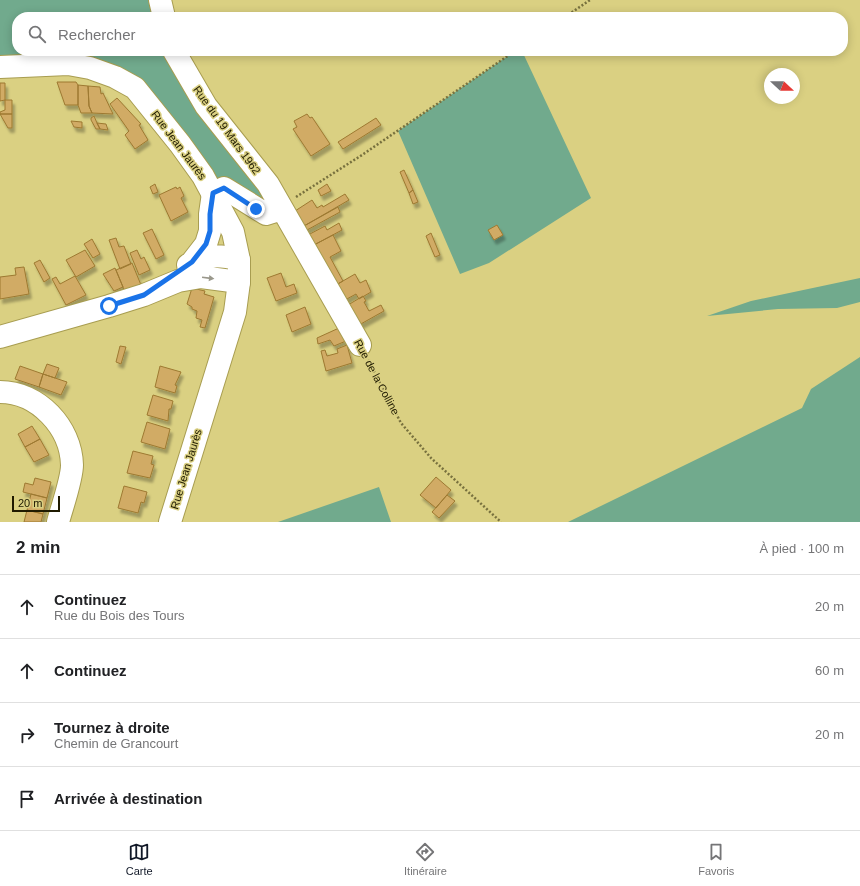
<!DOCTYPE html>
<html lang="fr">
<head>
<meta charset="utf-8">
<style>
	:root { --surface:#fff; --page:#f2f2f2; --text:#202124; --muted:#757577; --line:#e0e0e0; --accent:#111827 }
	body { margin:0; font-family:Arial,sans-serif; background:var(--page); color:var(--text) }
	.compass { position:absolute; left:764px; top:68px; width:36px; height:36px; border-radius:50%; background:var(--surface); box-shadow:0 2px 10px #0003; rotate:112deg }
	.scale { position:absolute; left:12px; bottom:10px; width:48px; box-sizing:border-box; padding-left:4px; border:2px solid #1f1a00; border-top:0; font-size:11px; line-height:14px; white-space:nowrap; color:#1f1a00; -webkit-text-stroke:3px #dad082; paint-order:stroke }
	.stop { position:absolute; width:12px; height:12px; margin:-9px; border:3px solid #1a73e8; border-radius:50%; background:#fff }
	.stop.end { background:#1a73e8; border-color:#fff; box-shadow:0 1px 4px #0008 }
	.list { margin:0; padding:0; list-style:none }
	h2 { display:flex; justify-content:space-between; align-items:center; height:52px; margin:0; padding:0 16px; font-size:17px }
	h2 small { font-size:13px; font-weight:400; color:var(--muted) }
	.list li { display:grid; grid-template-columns:26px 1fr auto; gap:12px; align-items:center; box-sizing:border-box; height:64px; padding:0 16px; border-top:1px solid var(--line) }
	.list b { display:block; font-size:15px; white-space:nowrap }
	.list p { margin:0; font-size:13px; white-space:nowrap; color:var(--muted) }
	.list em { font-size:13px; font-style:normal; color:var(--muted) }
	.icon { flex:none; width:22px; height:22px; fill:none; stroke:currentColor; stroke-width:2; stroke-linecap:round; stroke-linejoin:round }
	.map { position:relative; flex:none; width:860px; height:522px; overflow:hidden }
	.search { position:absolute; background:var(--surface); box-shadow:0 2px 10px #0003; left:12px; right:12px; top:12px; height:44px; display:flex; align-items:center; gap:10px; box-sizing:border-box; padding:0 14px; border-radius:16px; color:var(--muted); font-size:15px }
	.sheet { height:308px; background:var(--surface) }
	nav { display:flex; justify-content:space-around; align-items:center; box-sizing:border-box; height:56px; border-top:1px solid var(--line); background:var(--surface); font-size:11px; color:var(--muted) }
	nav a { display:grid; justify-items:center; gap:2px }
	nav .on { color:var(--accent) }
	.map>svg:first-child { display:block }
	.green { fill:#71aa8d }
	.building { fill:#d1ab65; stroke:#9d7931; filter:url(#shadow) }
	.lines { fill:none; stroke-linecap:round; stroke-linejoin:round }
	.minor-casing { stroke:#a89d50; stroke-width:24 }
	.major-casing { stroke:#a89d50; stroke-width:24 }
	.path { stroke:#78713e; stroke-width:2.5; stroke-dasharray:2 2; stroke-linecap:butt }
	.minor { stroke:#fff; stroke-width:22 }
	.major { stroke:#fff; stroke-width:22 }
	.oneway { fill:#9a988c }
	.route { stroke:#1a73e8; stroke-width:5 }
	.labels { text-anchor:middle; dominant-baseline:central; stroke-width:3; stroke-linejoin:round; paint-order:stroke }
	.street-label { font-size:11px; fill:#1f1a00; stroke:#dad082 }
</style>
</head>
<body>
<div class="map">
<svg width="860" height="522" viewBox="0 0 860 522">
	<defs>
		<filter id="shadow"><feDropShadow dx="2.5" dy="4.5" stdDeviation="1" flood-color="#0004"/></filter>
	</defs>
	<rect width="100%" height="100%" fill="#dad082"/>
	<!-- green -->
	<path class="green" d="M0 0H160L164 17H17V51H174L282 209 224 188 115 77 0 67Z
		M515 51H522L591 198 489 263 460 274 398 131Z
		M860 278V302L837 308 778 309 707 316 751 301Z
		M860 357V522H568L802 408 811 389Z
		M379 487 391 522H278Z"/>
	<!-- building -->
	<path class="building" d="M57 82H76L78 85V105H65Z
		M0 83H5V100L0 101Z
		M78 85 88 86 89 106 92 113H81L78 105Z
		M88 86 100 87 101 94 103 93 113 114 92 113 89 106Z
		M117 98 141 124 139 125 148 140 135 149 125 135 129 131 110 104Z
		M5 100H12V114H0V112L5 110Z
		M0 114H12V128H8Z
		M307 114 310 118 312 117 330 144 311 156 293 129 297 127 294 121Z
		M94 116 97 123 100 129H96L91 120V118Z
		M376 118 381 125 343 149 338 142Z
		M71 121 82 122V128L74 127Z
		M97 123 106 124 108 130 100 129Z
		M404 170 413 190 409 193 400 172Z
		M155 184 158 192 153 194 150 187Z
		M327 184 331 191 321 196 318 190Z
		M176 187 177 189 180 187 184 196 181 198 188 212 171 221 159 195Z
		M413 190 418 202 413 204 409 193Z
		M345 194 349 200 304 226 295 211 312 200 317 208 322 205 323 207Z
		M338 207 340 212 307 230 304 226Z
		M339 223 342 230 314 245 308 235 325 226 327 230Z
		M497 225 503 235 494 240 488 230Z
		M152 229 164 255 156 259 143 233Z
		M431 233 440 255 435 257 426 236Z
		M333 235 341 251 330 257 343 281 336 285 314 245Z
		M116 238 119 247 124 246 131 264 120 269 109 240Z
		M92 239 100 254 93 258 84 244Z
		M85 250 95 266 76 277 66 260Z
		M137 250 141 259 144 257 150 270 139 275 130 253Z
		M40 260 50 278 44 282 34 263Z
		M132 263 141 285 125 292 116 270Z
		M24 267 29 294 0 299V277L16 275 15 268Z
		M115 268 123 287 114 291 103 274Z
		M281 273 286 287 294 284 297 293 276 301 267 278Z
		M355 274 360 283 366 280 371 292 359 299 356 294 345 300 336 285Z
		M75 276 86 295 66 305 52 279 56 277 60 284Z
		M192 288 205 291 204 294 214 297 205 328 200 327 202 320 196 318 197 311 192 309V307L187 304Z
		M363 296 366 301 364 302 369 311 381 305 384 311 359 325 348 305Z
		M305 307 311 324 292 332 286 315Z
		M339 328 346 341 334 346 330 340 318 344 317 338Z
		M347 345 352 363 326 371 321 351 325 350 327 356 338 353 337 349Z
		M120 346 126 347 121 364 116 362Z
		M47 364 59 368 55 378 43 374Z
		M20 366 43 374 39 387 15 379Z
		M160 366 181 372 175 385 177 386 175 393 155 387Z
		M43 374 67 382 61 395 39 387Z
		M153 395 173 401 171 409H169L168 421 147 415Z
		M147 422 170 429 165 449 141 442Z
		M32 426 40 439 25 447 18 434Z
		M40 439 49 455 34 462 25 447Z
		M133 451 153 456 151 464 154 465 150 478 127 473Z
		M436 477 451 490 436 508 420 495Z
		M35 478 51 482 47 498 23 492 25 483 33 485Z
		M124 486 147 492 144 503 141 502 138 513 118 508Z
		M31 494 47 498 43 514 27 510Z
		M447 495 455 501 439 518 432 512Z
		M27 510 43 514 41 522H24Z"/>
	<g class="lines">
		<!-- minor casing -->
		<g class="minor-casing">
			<path id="minor" d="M160 0 164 17
				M174 51 206 106 268 184 360 345
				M192 262 206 244 210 231V214L213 193 224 188 266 214 282 209
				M188 265C203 254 222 255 239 260
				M0 337 109 306 144 295 178 281 201 277 239 282
				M0 392C38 392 71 427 72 465 72 479 62 507 58 522"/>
		</g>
		<!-- major casing -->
		<g class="major-casing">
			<path id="major" d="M0 67 68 64 90 68 115 77 135 88 180 144 203 176 233 232 239 260V282L235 312 170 522"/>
		</g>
		<!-- path -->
		<path class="path" d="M565 17 590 0
			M296 197 362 155 515 51
			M368 360 401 423 431 458 501 522"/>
		<!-- minor -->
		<use href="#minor" class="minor"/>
		<!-- major -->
		<use href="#major" class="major"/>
	</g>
	<!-- one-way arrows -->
	<defs><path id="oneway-solid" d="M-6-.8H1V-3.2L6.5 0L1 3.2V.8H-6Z"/></defs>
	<use class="oneway" href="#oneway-solid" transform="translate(208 278) rotate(7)"/>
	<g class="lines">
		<!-- route -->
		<path class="route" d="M109 306 144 295 192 262 206 244 210 231V214L213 193 224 188 256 209"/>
	</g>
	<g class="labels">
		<!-- street labels -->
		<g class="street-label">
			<text transform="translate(227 130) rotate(54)">Rue du 19 Mars 1962</text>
			<text transform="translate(179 145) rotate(53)">Rue Jean Jaurès</text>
			<text transform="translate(377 377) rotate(62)">Rue de la Colline</text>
			<text transform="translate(186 469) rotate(-73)">Rue Jean Jaurès</text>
		</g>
	</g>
</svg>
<svg class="compass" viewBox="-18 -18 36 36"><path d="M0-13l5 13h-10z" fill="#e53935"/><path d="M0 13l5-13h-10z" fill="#757577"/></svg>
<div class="scale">20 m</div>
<div class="stop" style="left:109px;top:306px"></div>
<div class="stop end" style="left:256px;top:209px"></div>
<div class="search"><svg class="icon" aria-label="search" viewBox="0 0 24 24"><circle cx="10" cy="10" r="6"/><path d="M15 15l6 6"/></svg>Rechercher</div>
</div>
<section class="sheet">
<h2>2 min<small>À pied · 100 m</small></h2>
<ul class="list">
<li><svg class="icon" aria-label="ahead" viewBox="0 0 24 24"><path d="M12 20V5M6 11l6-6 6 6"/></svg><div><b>Continuez</b><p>Rue du Bois des Tours</p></div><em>20 m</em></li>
<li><svg class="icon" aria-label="ahead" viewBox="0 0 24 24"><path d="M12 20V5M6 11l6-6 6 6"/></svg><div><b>Continuez</b></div><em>60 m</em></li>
<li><svg class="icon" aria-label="right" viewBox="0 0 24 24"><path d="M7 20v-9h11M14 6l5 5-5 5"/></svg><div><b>Tournez à droite</b><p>Chemin de Grancourt</p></div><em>20 m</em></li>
<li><svg class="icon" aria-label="arrive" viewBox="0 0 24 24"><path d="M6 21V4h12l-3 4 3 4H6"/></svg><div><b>Arrivée à destination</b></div></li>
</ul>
</section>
<nav>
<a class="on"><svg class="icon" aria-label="map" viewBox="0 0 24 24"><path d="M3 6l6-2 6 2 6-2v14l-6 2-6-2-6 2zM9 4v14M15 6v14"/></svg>Carte</a>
<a><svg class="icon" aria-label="directions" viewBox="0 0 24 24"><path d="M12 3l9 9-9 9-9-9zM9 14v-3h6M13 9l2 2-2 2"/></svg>Itinéraire</a>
<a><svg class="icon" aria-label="saved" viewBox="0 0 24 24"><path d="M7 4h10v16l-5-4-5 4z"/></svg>Favoris</a>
</nav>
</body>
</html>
